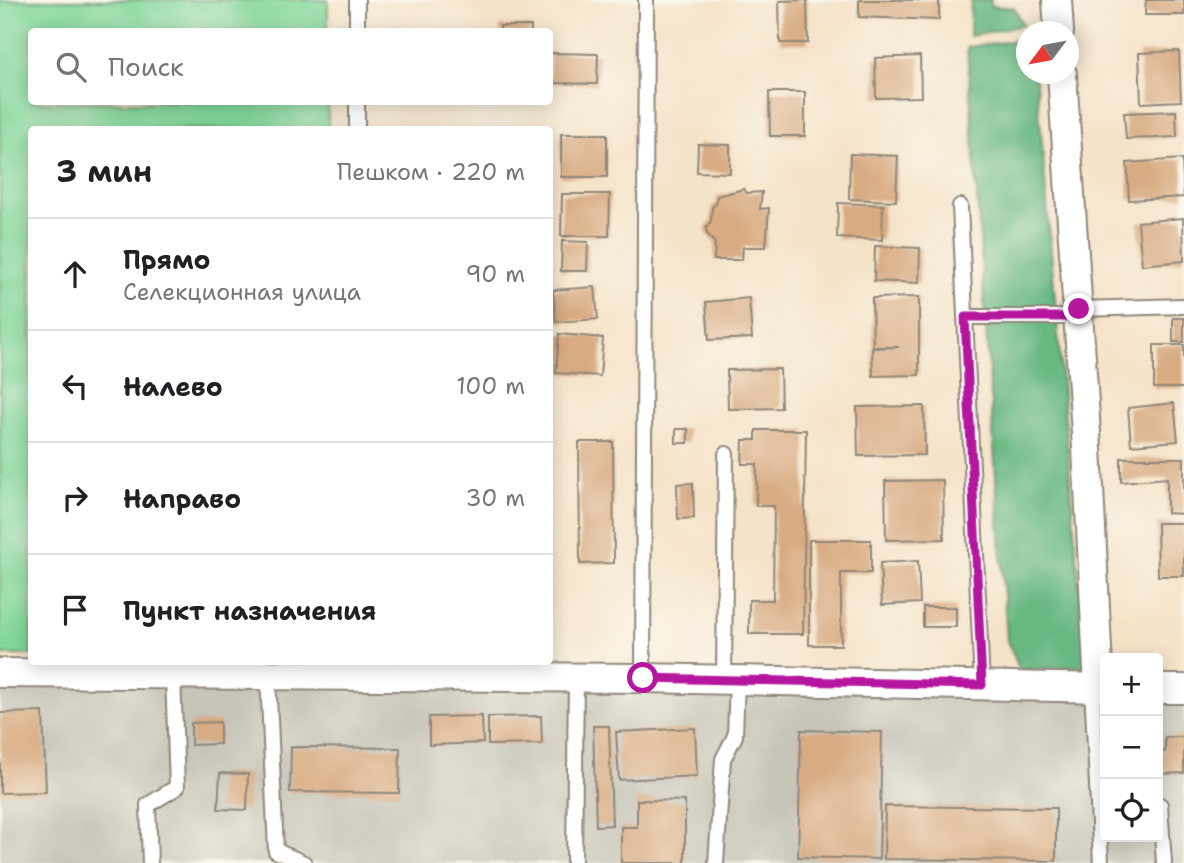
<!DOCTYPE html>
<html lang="ru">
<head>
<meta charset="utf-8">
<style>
	:root { --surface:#fff; --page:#f6f6f6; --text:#202124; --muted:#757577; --line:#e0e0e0 }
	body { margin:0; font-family:"Shantell Sans",sans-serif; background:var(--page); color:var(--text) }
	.controls { position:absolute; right:21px; bottom:21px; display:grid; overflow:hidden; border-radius:7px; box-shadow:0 4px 18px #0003 }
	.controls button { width:63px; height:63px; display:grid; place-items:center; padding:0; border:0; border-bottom:2px solid var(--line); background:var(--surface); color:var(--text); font:35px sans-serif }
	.compass { position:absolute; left:1016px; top:21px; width:63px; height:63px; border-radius:50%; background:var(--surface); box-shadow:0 4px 18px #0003; rotate:238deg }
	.stop { position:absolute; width:21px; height:21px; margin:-16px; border:5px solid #b5179e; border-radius:50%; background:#fff }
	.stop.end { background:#b5179e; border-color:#fff; box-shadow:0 2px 7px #0008 }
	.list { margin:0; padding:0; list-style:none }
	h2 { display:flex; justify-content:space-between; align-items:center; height:91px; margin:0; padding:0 28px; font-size:30px }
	h2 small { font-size:23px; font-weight:400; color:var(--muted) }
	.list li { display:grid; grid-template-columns:46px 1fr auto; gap:21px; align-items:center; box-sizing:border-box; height:112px; padding:0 28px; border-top:2px solid var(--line) }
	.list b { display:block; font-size:26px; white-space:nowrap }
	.list p { margin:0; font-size:23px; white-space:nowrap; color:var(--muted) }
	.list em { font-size:23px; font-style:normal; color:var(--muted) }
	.icon { flex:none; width:38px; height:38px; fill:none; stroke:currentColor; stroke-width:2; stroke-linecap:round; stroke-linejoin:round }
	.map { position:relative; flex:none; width:1184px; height:863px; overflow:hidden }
	.search { position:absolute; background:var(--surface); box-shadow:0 4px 18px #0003; left:28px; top:28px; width:525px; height:77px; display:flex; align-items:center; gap:18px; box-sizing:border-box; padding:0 24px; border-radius:7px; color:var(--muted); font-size:26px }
	.panel { position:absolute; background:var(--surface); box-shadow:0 4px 18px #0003; left:28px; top:126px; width:525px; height:539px; border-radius:7px }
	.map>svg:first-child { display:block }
	.industrial { fill:#c7c4b8 }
	.green { fill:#81d79a; stroke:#568162; stroke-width:2 }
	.forest { fill:#68b882; stroke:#4a7256; stroke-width:2 }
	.building { fill:#d8ab82 }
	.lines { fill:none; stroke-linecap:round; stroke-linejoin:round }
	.lane-casing { stroke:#90877a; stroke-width:18 }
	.street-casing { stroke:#90877a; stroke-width:32 }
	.lane { stroke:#fff; stroke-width:14 }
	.street { stroke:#fff; stroke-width:28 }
	.route { stroke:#b5179e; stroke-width:9 }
</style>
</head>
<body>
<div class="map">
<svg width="1184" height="863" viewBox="0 0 1184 863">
	<rect width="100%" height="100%" fill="#fbf7ec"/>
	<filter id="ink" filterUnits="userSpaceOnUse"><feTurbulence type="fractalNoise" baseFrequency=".0143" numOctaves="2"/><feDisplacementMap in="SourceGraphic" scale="14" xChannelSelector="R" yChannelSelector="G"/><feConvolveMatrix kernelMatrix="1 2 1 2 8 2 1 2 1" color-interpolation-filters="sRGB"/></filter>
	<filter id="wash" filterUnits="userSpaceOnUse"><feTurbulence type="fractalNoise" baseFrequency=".00686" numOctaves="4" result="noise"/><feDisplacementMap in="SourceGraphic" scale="28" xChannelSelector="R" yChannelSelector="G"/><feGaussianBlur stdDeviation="1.57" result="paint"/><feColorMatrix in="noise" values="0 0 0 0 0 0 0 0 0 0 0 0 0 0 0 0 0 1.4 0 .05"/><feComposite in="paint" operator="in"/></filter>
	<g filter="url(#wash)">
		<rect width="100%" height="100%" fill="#f5e3c9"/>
		<!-- industrial -->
		<path class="industrial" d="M0 678 1105 691V837H1158V692H1184V863H0Z"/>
		<!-- green -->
		<path class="green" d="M0 0H328V31L32 32V102H328V129L32 130 31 655H0Z"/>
		<!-- forest -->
		<path class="forest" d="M971 0H991V6L1014 8 1023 25 970 36Z
			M1026 39V74H1035L1040 121 1086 666 1020 670 1007 641 967 47Z"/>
		<g id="blocks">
			<!-- building -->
			<path class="building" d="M807 0 808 43H780L779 1Z
				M859 0H939V20L859 17Z
				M1146 0H1184V15H1145Z
				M500 26H531V32H500Z
				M1179 51 1181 101 1141 103 1139 53Z
				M550 53 598 54 597 84 550 83Z
				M920 56 921 97 876 98 875 58Z
				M769 92H805V136H770Z
				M1176 111 1177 137 1126 139 1124 113Z
				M561 134H607V177H561Z
				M698 144 730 145V173L697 172Z
				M850 154 898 156 896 201 849 199Z
				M1182 159 1184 197 1129 200 1127 163Z
				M744 189 747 193 762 192 760 209 769 208 766 247H743L742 260H714L715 243 707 234 706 228 711 221 712 207 716 204 717 196Z
				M562 194H610L609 236H561Z
				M838 203 883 205 882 240 837 238Z
				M1183 218 1184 261 1142 265 1138 222Z
				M562 241 588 242 587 271H561Z
				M875 246 920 248 919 283 874 281Z
				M595 287 598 319 556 322 553 290Z
				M919 297V375L873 376 872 348 899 347H873L872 298Z
				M749 298 752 338 709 340 706 302Z
				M1173 318H1184V342H1173Z
				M559 334 603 338 600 376 556 373Z
				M1154 345H1184V388H1154Z
				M780 369 781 408 728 409 727 370Z
				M1174 403 1178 441 1131 445 1128 408Z
				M924 406 925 455 858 456 857 407Z
				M676 429H688V443H676Z
				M756 430H806L803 634H749V600H773L774 506H756L757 464H742L743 440H756Z
				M579 442H613L614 563 580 564Z
				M1121 458H1184V514L1167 513V478L1121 482Z
				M943 480 944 539 886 540 885 481Z
				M693 483 694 518 678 519 677 484Z
				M1157 523H1184V576H1158Z
				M809 540H871V573H841V645H809Z
				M918 561 920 603 882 605 880 563Z
				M923 607H956V627H923Z
				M43 712 46 792 0 793V713Z
				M482 716 483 743 429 745V717Z
				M541 716 542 744 488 745V717Z
				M220 722V744L191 745V723Z
				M593 726H609L612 825 596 826Z
				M695 728 697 776 619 780 616 732Z
				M801 730 882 732 879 859 798 857Z
				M1165 737H1184V773L1158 774V752H1165Z
				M291 747 400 748 399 793 290 792Z
				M220 773 248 774 247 810 218 809Z
				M637 800 685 801V863H621V827H637Z
				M885 806 1056 808V861L884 859Z"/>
		</g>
	</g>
	<g filter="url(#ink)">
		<use href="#blocks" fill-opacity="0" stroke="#90877a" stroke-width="2"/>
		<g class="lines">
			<!-- lane casing -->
			<g class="lane-casing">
				<path id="lane" d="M357 0V32
					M357 102V130
					M960 206 982 685
					M1079 309 1184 306
					M966 317H1079
					M268 676 276 851 304 863
					M643 678 646 0
					M724 680 726 454
					M1092 688 1101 863
					M1158 806 1160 805 1164 863
					M150 863 148 805 177 787 173 675
					M574 863 576 677
					M716 863 723 759 735 736 737 680"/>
			</g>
			<!-- street casing -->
			<g class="street-casing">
				<path id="street" d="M1057 0 1059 32
					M1062 74 1087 448 1099 688
					M0 673 643 678 1105 688
					M1158 689H1184"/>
			</g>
			<!-- lane -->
			<use href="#lane" class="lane"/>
			<!-- street -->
			<use href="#street" class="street"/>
		</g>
	</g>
	<g class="lines" filter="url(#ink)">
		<!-- route -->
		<path class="route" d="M643 678 982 685 965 317H1079V309"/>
	</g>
</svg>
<div class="controls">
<button>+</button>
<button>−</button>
<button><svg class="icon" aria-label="locate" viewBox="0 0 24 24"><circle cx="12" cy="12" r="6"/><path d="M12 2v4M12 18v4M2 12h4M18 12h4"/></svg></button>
</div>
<svg class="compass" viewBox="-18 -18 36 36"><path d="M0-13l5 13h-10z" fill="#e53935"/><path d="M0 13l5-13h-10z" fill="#757577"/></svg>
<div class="stop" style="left:643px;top:678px"></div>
<div class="stop end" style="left:1079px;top:309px"></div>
<div class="search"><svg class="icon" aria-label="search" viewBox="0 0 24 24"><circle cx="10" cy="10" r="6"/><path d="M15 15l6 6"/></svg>Поиск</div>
<section class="panel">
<h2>3 мин<small>Пешком · 220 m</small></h2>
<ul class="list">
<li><svg class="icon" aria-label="ahead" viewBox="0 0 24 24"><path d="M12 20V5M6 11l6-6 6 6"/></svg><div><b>Прямо</b><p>Селекционная улица</p></div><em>90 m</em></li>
<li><svg class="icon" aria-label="left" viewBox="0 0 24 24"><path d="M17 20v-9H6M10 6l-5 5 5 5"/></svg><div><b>Налево</b></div><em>100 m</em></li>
<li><svg class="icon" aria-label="right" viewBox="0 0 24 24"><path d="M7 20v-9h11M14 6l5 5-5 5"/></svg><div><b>Направо</b></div><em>30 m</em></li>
<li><svg class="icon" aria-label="arrive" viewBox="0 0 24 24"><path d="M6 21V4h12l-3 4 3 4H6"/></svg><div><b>Пункт назначения</b></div></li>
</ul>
</section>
</div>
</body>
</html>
